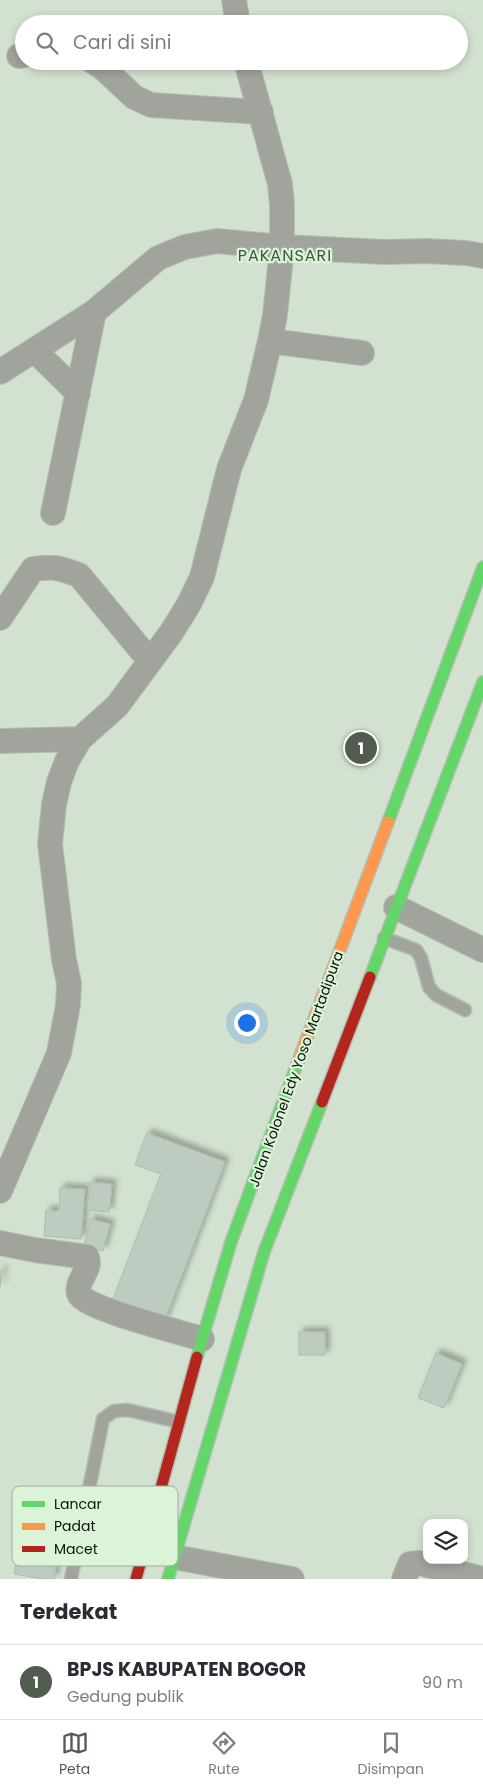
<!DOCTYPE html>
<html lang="id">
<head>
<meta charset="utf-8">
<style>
	:root { --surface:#fff; --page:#f2f2f3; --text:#2b2b33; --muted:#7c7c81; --line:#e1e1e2; --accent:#515b4f }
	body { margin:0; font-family:Poppins,sans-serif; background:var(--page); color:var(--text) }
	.controls { position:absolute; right:15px; bottom:15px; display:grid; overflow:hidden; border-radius:10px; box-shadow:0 2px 8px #0003 }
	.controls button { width:45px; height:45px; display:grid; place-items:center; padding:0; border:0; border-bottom:1px solid var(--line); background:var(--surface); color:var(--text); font:25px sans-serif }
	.you { position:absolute; left:246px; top:1022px; width:18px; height:18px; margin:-12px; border:4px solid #fff; border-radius:50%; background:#1a73e8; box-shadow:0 0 0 8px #1a73e833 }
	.badge { display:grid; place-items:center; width:32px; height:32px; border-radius:50%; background:var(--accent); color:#fff; font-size:16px; font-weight:700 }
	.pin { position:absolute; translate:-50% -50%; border:2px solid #fff; box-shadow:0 1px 5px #0006 }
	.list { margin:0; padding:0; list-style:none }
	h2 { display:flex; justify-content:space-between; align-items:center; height:65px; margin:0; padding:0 20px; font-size:21px }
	h2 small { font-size:16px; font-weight:400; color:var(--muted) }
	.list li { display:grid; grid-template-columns:32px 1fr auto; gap:15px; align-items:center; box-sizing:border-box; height:75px; padding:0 20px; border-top:1px solid var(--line) }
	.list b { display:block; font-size:19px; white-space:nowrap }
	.list p { margin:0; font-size:16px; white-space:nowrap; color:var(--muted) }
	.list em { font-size:16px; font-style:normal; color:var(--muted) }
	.icon { flex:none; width:28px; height:28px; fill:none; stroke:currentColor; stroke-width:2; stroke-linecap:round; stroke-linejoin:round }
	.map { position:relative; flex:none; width:483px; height:1579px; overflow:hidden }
	.search { position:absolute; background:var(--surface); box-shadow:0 2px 8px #0003; left:15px; right:15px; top:15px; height:55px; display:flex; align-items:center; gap:12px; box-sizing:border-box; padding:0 18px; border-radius:28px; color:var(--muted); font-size:19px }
	.sheet { height:140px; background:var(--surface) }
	nav { display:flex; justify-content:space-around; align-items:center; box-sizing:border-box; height:70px; border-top:1px solid var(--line); background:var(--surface); font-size:14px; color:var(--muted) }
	nav a { display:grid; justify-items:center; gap:2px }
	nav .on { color:var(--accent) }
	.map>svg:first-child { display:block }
	.building { fill:#becbc0; stroke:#afbcb1; filter:url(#shadow) }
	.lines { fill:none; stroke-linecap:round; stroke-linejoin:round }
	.lane-casing { stroke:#b4beb2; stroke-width:15 }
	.street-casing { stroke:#b4beb2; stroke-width:26 }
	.fast-casing { stroke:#b4beb2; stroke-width:14 }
	.slow-casing { stroke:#b4beb2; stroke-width:14 }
	.jam-casing { stroke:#b4beb2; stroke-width:14 }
	.lane { stroke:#a1a49d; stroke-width:12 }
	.street { stroke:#a1a49d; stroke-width:24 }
	.fast { stroke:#63d668; stroke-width:11 }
	.slow { stroke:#ff974d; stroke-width:11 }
	.jam { stroke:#b3261e; stroke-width:11 }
	.labels { text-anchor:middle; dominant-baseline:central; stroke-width:4.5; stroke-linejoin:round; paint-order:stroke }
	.street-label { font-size:14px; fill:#0b130a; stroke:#dbf4d7 }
	.quarter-label { font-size:16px; letter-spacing:1px; fill:#3f543c; stroke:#dbf4d7 }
	.key { fill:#dbf4d7; stroke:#9db09a; stroke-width:1 }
	.key-label { font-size:14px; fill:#0b130a }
</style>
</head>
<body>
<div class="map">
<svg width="483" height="1579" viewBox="0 0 483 1579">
	<defs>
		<filter id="shadow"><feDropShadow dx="4.5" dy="-4.5" stdDeviation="2.5" flood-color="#0004"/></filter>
	</defs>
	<rect width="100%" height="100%" fill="#d3e1d0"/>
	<!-- building -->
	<path class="building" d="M147 1133 225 1162 164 1322 112 1302 161 1174 135 1165Z
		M90 1182 112 1184 109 1212 87 1210Z
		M60 1188 85 1189 81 1239 44 1236 46 1210 59 1211Z
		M90 1219 110 1224 103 1251 84 1247Z
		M0 1270H3L0 1287Z
		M299 1332H325V1355H299Z
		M436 1353 462 1364 444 1408 418 1398Z
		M18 1553 57 1560 54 1579H43L14 1574Z"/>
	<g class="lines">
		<!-- lane casing -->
		<g class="lane-casing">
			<path id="lane" d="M384 938 416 950 421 958 429 987 436 995 465 1010
				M71 1579 103 1419 114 1411 128 1410 179 1422"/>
		</g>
		<!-- street casing -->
		<g class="street-casing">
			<path id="street" d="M234 0 238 24
				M19 56 24 55
				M92 61 102 67 134 97 151 105 261 112
				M270 341 362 353
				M35 351 78 393
				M0 372 94 312 158 258 185 247 217 241 282 247 385 252 426 251 466 253 483 256
				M53 513 94 312
				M0 618 33 569C54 566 59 568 79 575L150 661
				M0 741 80 739
				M396 907 483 950
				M0 1191 59 1053 68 1005 69 983 64 960 50 844 54 804 59 782 67 761 80 739 117 706 171 633 189 604 202 577 229 469 256 400 270 341 275 315 282 247V205L280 184 246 61
				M0 1243 35 1250 87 1257C92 1271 75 1280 79 1294 83 1308 184 1333 202 1339
				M174 1557 292 1579
				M404 1579 410 1564 419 1563 483 1579"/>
		</g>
		<!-- fast casing -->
		<g class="fast-casing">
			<path id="fast" d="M388 822 483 567
				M370 977 483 682
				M197 1357 231 1242 299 1059
				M168 1579 264 1252 322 1102"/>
		</g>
		<!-- slow casing -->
		<g class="slow-casing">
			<path id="slow" d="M299 1059 388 822"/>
		</g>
		<!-- jam casing -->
		<g class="jam-casing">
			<path id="jam" d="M322 1102 370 977
				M136 1579 197 1357"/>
		</g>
		<!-- lane -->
		<use href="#lane" class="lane"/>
		<!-- street -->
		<use href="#street" class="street"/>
		<!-- fast -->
		<use href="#fast" class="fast"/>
		<!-- slow -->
		<use href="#slow" class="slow"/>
		<!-- jam -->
		<use href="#jam" class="jam"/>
	</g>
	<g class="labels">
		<!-- street labels -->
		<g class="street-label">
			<text transform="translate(296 1069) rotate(-70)">Jalan Kolonel Edy Yoso Martadipura</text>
		</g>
		<!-- quarter labels -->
		<g class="quarter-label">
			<text x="285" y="255">PAKANSARI</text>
		</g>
	</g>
	<!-- legend -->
	<rect x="12" y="1486" width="166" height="80" rx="8" class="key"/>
	<rect x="22" y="1501" width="23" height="6" fill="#63d668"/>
	<rect x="22" y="1523" width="23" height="7" fill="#ff974d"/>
	<rect x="22" y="1546" width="23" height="6" fill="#b3261e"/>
	<g class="key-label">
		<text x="54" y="1509">Lancar</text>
		<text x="54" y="1531">Padat</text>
		<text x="54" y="1554">Macet</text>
	</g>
</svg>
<div class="controls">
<button><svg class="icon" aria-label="layers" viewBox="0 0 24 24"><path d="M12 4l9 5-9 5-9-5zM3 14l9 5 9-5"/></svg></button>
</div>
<div class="you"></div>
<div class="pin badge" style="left:361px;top:748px">1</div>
<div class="search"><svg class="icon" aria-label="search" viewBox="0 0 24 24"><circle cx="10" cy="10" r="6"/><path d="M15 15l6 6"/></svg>Cari di sini</div>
</div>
<section class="sheet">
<h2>Terdekat<small></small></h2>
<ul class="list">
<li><span class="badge">1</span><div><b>BPJS KABUPATEN BOGOR</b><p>Gedung publik</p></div><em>90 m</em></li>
</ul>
</section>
<nav>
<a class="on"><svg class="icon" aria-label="map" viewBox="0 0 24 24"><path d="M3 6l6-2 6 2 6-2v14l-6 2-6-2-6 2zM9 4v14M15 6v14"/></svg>Peta</a>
<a><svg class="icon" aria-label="directions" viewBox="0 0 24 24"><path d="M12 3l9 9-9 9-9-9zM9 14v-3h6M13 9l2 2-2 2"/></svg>Rute</a>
<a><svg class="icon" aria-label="saved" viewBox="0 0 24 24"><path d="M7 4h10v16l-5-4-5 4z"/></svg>Disimpan</a>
</nav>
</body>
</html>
